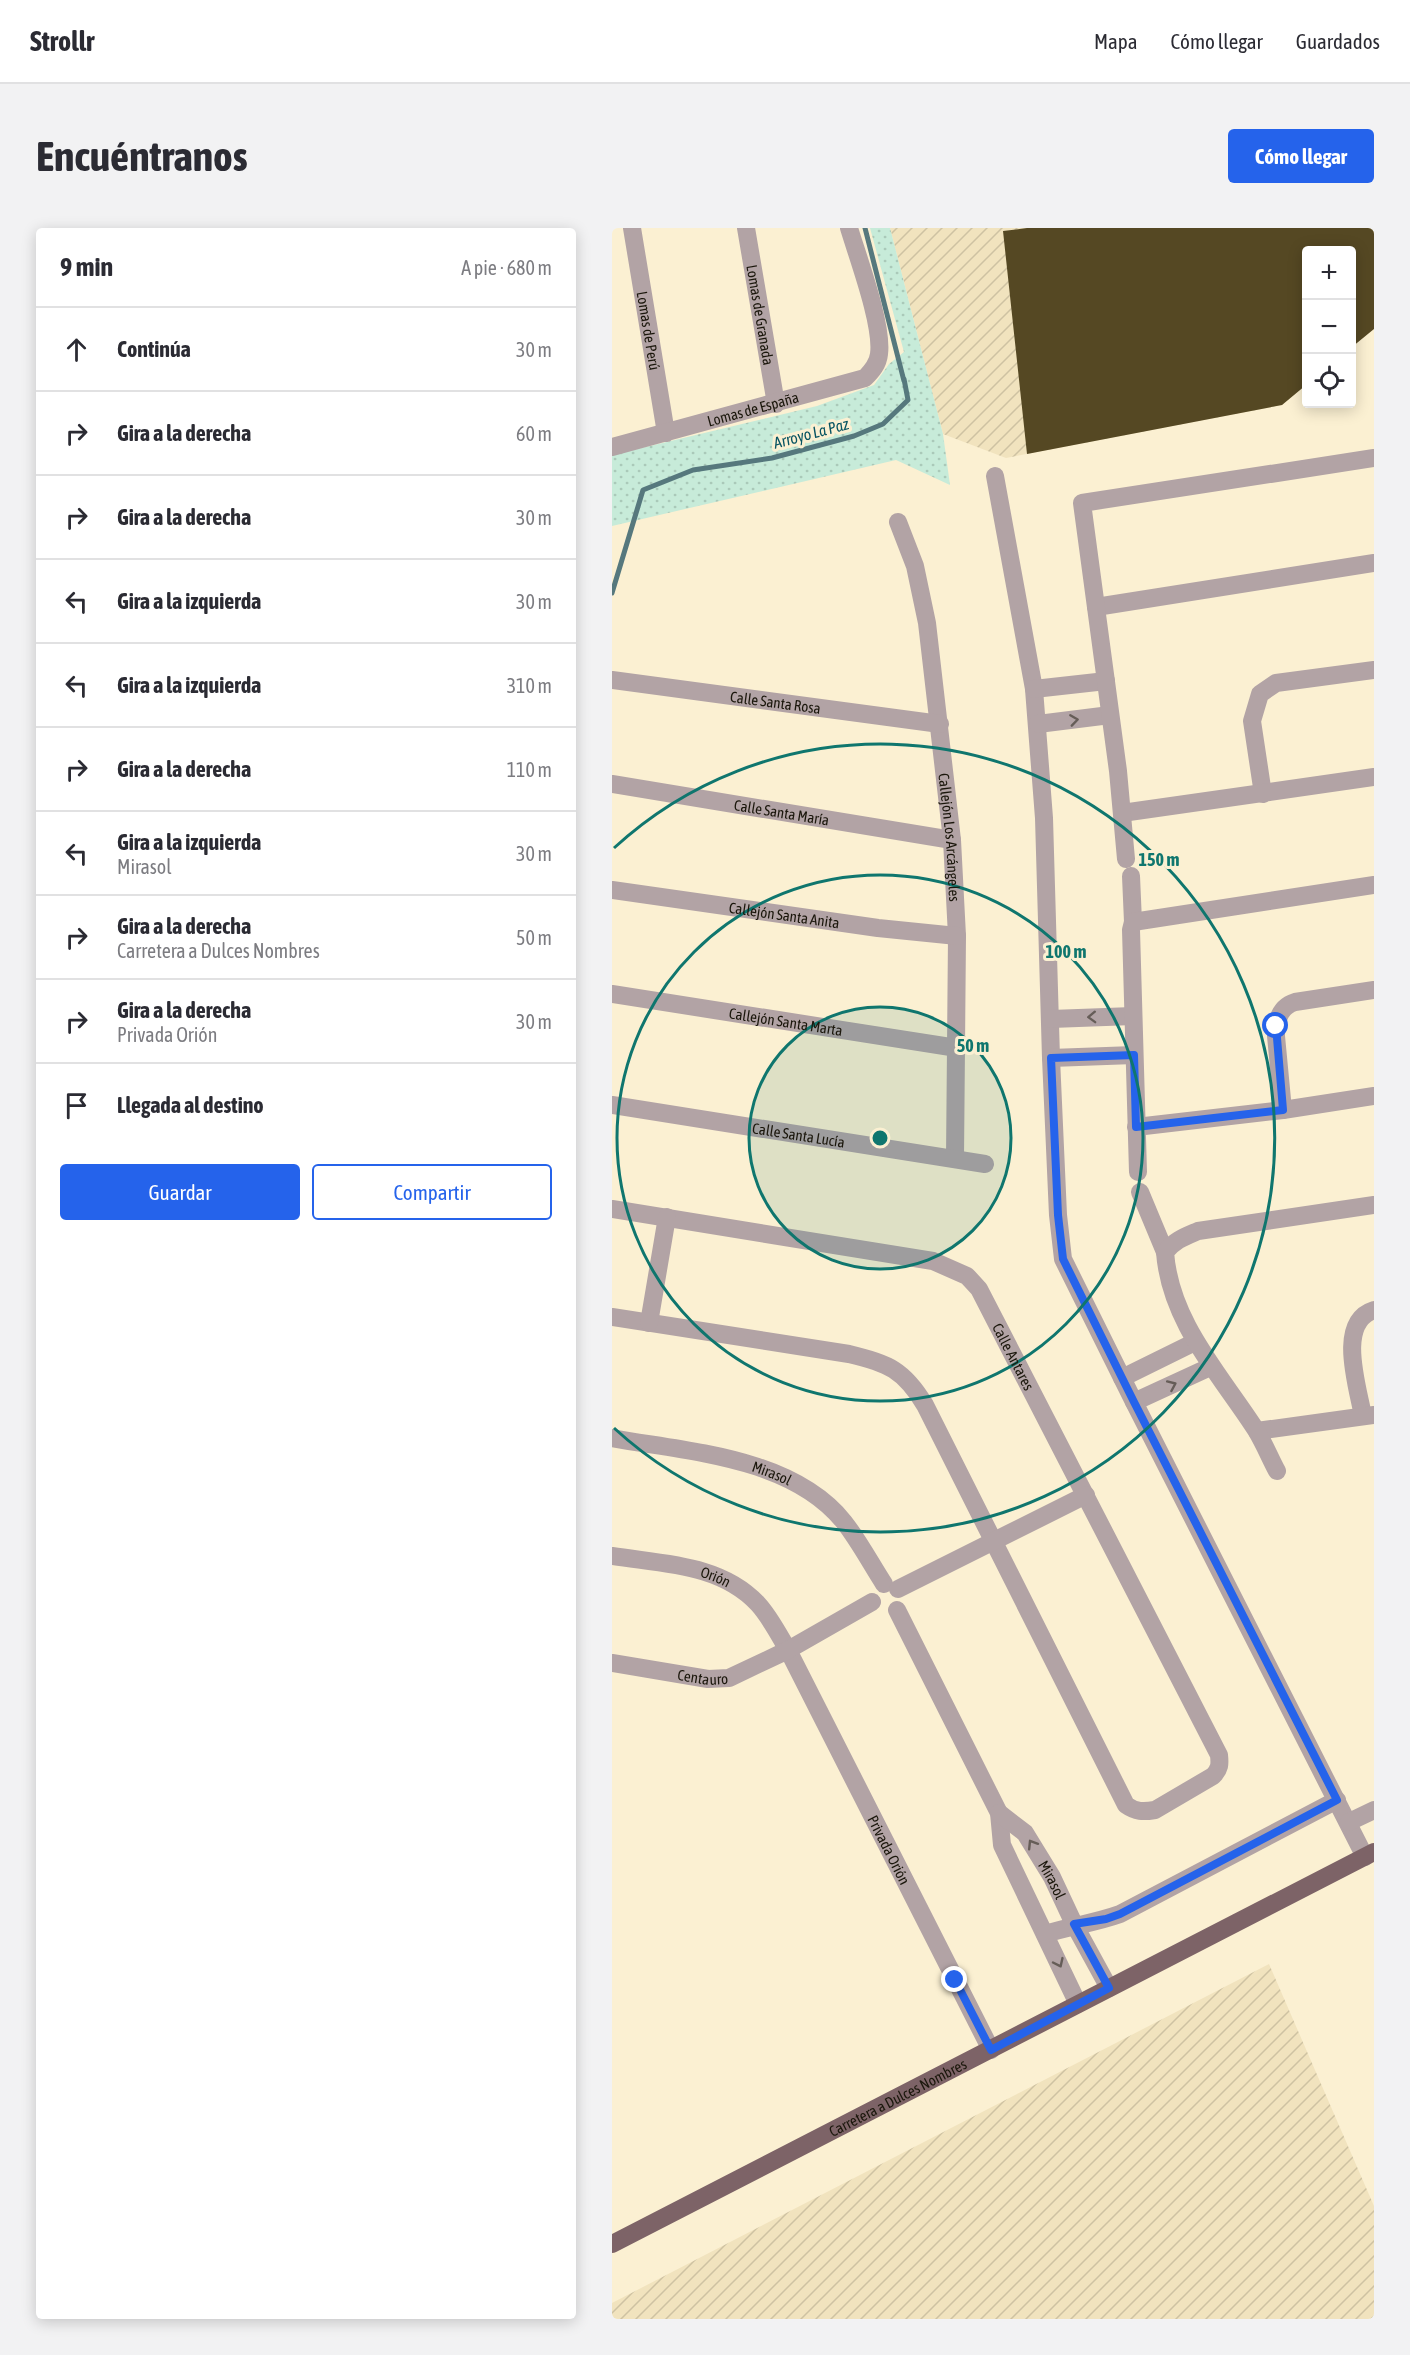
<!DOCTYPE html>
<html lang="es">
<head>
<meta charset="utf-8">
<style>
	:root { --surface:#fff; --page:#f2f2f3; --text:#2b2b33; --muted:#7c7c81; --line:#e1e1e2; --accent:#2563eb }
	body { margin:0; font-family:"Asap Condensed",sans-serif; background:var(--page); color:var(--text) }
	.controls { position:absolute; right:18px; top:18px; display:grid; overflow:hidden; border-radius:6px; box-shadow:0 3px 15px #0003 }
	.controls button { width:54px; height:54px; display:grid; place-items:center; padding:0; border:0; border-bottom:2px solid var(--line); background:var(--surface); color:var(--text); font:30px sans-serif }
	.stop { position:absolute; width:18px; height:18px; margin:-14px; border:4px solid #2563eb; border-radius:50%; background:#fff }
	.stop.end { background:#2563eb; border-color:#fff; box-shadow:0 2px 6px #0008 }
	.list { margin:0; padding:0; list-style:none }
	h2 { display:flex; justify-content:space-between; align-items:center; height:78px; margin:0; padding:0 24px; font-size:26px }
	h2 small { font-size:20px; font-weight:400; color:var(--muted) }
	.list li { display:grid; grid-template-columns:39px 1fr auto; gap:18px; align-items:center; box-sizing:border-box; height:84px; padding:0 24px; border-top:2px solid var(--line) }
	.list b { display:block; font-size:22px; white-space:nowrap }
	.list p { margin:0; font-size:20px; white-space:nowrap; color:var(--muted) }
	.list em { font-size:20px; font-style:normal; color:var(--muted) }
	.actions { display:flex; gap:12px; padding:18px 24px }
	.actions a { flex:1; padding:14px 0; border:2px solid var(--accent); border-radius:6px; text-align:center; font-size:21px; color:var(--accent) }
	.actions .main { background:var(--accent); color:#fff }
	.icon { flex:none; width:33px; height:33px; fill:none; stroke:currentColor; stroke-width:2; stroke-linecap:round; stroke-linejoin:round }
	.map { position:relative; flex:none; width:762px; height:2091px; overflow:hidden; border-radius:6px }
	header { display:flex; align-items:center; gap:36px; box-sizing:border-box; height:84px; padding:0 30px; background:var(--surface); border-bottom:2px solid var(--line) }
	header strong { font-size:28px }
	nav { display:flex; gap:33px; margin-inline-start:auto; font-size:21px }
	.intro { display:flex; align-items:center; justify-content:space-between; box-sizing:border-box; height:144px; padding:0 36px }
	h1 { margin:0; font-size:42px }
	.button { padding:15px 27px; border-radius:6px; background:var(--accent); color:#fff; font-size:21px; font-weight:700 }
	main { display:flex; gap:36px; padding:0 36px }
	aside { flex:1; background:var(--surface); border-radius:6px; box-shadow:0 3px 15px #0003 }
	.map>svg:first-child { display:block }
	.industrial { fill:url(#industrial-furrows) }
	.park { fill:url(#park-dots) }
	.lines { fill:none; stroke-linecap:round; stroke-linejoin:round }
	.stream { stroke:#56787d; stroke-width:5 }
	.building { fill:#554823 }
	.minor { stroke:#b2a3a5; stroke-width:18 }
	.major { stroke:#7d6367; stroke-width:18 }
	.oneway { stroke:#665d58 }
	.route { stroke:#2563eb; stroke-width:8 }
	.ring { fill:none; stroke:#0f766e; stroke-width:3 }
	.labels { text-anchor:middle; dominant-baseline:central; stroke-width:6; stroke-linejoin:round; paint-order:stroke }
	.street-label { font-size:15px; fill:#1b170c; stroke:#fbf0d2 }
	.water-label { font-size:16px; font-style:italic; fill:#085462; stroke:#fbf0d2 }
	.centre { fill:#0f766e; stroke:#fbf0d2; stroke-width:3 }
	.ring-label { font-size:18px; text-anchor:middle; font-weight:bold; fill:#0f766e; stroke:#fbf0d2; stroke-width:6; stroke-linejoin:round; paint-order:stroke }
</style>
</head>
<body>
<header>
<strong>Strollr</strong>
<nav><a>Mapa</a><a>Cómo llegar</a><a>Guardados</a></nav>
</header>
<div class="intro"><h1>Encuéntranos</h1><a class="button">Cómo llegar</a></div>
<main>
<aside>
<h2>9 min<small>A pie · 680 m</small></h2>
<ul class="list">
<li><svg class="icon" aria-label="ahead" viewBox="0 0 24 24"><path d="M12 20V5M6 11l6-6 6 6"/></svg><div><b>Continúa</b></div><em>30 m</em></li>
<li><svg class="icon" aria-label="right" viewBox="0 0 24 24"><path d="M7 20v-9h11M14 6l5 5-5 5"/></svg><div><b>Gira a la derecha</b></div><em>60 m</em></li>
<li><svg class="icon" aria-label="right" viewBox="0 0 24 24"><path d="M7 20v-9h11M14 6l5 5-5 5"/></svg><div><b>Gira a la derecha</b></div><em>30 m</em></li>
<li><svg class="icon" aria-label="left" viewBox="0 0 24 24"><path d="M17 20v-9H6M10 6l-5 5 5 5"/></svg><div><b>Gira a la izquierda</b></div><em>30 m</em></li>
<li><svg class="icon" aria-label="left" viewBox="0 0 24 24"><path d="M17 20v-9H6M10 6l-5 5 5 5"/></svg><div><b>Gira a la izquierda</b></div><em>310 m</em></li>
<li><svg class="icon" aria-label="right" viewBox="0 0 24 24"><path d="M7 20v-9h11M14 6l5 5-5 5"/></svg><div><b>Gira a la derecha</b></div><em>110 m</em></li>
<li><svg class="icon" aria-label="left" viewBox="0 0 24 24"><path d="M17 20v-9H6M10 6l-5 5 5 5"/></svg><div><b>Gira a la izquierda</b><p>Mirasol</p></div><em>30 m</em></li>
<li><svg class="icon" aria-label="right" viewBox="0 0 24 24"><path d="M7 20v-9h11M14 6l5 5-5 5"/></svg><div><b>Gira a la derecha</b><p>Carretera a Dulces Nombres</p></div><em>50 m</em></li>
<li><svg class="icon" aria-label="right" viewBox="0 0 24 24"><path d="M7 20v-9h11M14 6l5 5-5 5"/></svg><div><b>Gira a la derecha</b><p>Privada Orión</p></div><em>30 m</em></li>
<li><svg class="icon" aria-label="arrive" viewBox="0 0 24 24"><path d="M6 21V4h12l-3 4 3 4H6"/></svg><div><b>Llegada al destino</b></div></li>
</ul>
<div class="actions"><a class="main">Guardar</a><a>Compartir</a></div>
</aside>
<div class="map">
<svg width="762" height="2091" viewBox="0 0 762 2091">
	<defs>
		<pattern id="industrial-furrows" width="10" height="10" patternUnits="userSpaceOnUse" patternTransform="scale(1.5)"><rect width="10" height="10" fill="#f1e3be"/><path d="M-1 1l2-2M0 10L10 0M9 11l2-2" fill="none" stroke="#cec2a2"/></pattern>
		<pattern id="park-dots" width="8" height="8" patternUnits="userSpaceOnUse" patternTransform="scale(1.5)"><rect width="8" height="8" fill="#c7ebd9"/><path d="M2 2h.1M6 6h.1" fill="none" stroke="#aac9b9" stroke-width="1.8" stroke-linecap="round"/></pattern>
	</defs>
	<rect width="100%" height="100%" fill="#fbf0d2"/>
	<!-- industrial -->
	<path class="industrial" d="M278 0H762V100L740 119V22H694V157L670 177 394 230 331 206Z
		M657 1736 762 1978V2091H0V2075Z"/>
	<!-- park -->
	<path class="park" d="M258 0H278L331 206 338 257 284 232 0 298V227L205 178 262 157 277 136 292 124Z"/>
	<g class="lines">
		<!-- stream -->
		<path class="stream" d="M253 0 292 153
			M0 365 31 262 81 242 160 230 242 208 271 196 296 172 292 151"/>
	</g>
	<!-- building -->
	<path class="building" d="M415 0H762V101L740 119V22H694V157L670 177 415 226 391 3Z"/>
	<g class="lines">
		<!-- minor -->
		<g class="minor">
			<path id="s1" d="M20 0 54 205"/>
			<path id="s2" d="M134 0 164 176"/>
			<path id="s3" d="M0 219 253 150C260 143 266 136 267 126 271 97 246 30 237 0"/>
			<path d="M383 248 422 461 432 590 439 830 446 987 451 1031 522 1174 753 1629"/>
			<path id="s4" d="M286 294 303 338 315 395 340 612 345 708 343 930"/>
			<path d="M484 379 762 335"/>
			<path id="s5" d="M0 452 328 496"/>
			<path d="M422 461 494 453"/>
			<path d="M426 496 498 487"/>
			<path id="s6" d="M0 556 340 612"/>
			<path d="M651 566 640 493 648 466 664 455 762 442"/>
			<path d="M510 585 762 549"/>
			<path d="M514 631 506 543 470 275 762 230"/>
			<path d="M519 648 521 694"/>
			<path id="s7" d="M0 662 266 700 345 708"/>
			<path id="s8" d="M0 766 345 820"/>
			<path d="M439 791 521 788"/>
			<path d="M439 830 522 827"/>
			<path id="s9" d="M0 877 373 936"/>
			<path d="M671 882 664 808C664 793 667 779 683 774L762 762"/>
			<path d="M524 899 671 882 762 868"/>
			<path d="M526 944 519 702 521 694 762 657"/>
			<path d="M528 964 553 1024"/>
			<path id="s10" d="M0 981 321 1033 355 1048 367 1061 607 1527C608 1536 608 1541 601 1548L543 1582C531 1584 524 1584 514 1577L313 1177C292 1142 276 1135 237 1126L0 1089"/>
			<path d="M37 1095 55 989"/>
			<path d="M510 1150 583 1114"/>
			<path d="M522 1174 598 1139"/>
			<path d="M751 1188C746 1159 724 1094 762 1082"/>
			<path d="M645 1203 762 1187"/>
			<path id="s11" d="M0 1210C77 1224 180 1229 232 1294 247 1313 259 1336 272 1356"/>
			<path d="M665 1243C658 1230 652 1215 644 1202 608 1146 558 1094 553 1024 563 1012 572 1009 586 1003L762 977"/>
			<path id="s12" d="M0 1328C51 1336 109 1336 146 1376 158 1389 167 1407 176 1422L379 1822"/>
			<path d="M286 1361 474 1267"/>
			<path d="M285 1382 387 1585 390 1617 466 1776"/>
			<path id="s13" d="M0 1435 96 1451 117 1450 176 1422 260 1374"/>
			<path id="s14" d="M387 1585 413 1605 440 1649 462 1696 497 1760"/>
			<path d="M737 1594 762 1582"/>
			<path d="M433 1706C458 1698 483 1695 508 1686L725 1572"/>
		</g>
		<!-- major -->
		<path class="major" id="s15" d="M0 2016 762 1624"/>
	</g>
	<!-- one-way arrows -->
	<defs><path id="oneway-chevron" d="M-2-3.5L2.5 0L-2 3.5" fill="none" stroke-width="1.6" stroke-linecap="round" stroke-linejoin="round" transform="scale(1.5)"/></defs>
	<g class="oneway">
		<use href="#oneway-chevron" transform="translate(462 492) rotate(-8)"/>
		<use href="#oneway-chevron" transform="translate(480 789) rotate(178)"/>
		<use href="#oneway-chevron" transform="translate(560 1157) rotate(-24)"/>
		<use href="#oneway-chevron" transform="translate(420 1616) rotate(-122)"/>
		<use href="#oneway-chevron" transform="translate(447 1735) rotate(65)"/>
	</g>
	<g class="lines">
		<!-- route -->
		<path class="route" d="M343 1752 379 1822 497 1760 462 1696 494 1691 508 1686 725 1572 522 1174 451 1031 446 987 439 830 522 827 524 899 671 882 664 798"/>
	</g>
	<!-- distance rings -->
	<circle cx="268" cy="910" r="131" fill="#0f766e" fill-opacity=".12"/>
	<g class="ring">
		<circle cx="268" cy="910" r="131"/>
		<circle cx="268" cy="910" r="263"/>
		<path d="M2 620A394 394 0 1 1 2 1200"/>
	</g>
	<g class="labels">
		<!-- street labels -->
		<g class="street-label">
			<text stroke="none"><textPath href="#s2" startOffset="88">Lomas de Granada</textPath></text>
			<text stroke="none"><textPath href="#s1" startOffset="104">Lomas de Perú</textPath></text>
			<text stroke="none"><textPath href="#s3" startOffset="146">Lomas de España</textPath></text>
			<text stroke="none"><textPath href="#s5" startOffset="165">Calle Santa Rosa</textPath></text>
			<text stroke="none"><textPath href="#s6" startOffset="172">Calle Santa María</textPath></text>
			<text stroke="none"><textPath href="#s4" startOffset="321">Callejón Los Arcángeles</textPath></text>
			<text stroke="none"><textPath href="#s7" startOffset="174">Callejón Santa Anita</textPath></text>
			<text stroke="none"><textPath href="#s8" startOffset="176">Callejón Santa Marta</textPath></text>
			<text stroke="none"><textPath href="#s9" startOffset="189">Calle Santa Lucía</textPath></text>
			<text stroke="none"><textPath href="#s10" startOffset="456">Calle Antares</textPath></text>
			<text stroke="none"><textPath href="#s11" startOffset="164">Mirasol</textPath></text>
			<text stroke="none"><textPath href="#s12" startOffset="106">Orión</textPath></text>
			<text stroke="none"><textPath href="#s13" startOffset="92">Centauro</textPath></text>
			<text stroke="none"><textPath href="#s12" startOffset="436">Privada Orión</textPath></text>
			<text stroke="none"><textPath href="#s14" startOffset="87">Mirasol</textPath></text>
			<text stroke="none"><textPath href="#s15" startOffset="321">Carretera a Dulces Nombres</textPath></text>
		</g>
		<!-- water labels -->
		<g class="water-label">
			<text transform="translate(199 205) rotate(-15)">Arroyo La Paz</text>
		</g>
	</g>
	<circle cx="268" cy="910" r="9" class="centre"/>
	<g class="ring-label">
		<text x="547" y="638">150 m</text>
		<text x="454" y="730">100 m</text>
		<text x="361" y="824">50 m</text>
	</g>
</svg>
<div class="controls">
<button>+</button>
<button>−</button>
<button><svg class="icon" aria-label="locate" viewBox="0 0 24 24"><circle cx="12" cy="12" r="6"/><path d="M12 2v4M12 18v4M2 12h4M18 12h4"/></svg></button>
</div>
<div class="stop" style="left:664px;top:798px"></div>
<div class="stop end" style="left:343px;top:1752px"></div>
</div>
</main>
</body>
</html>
